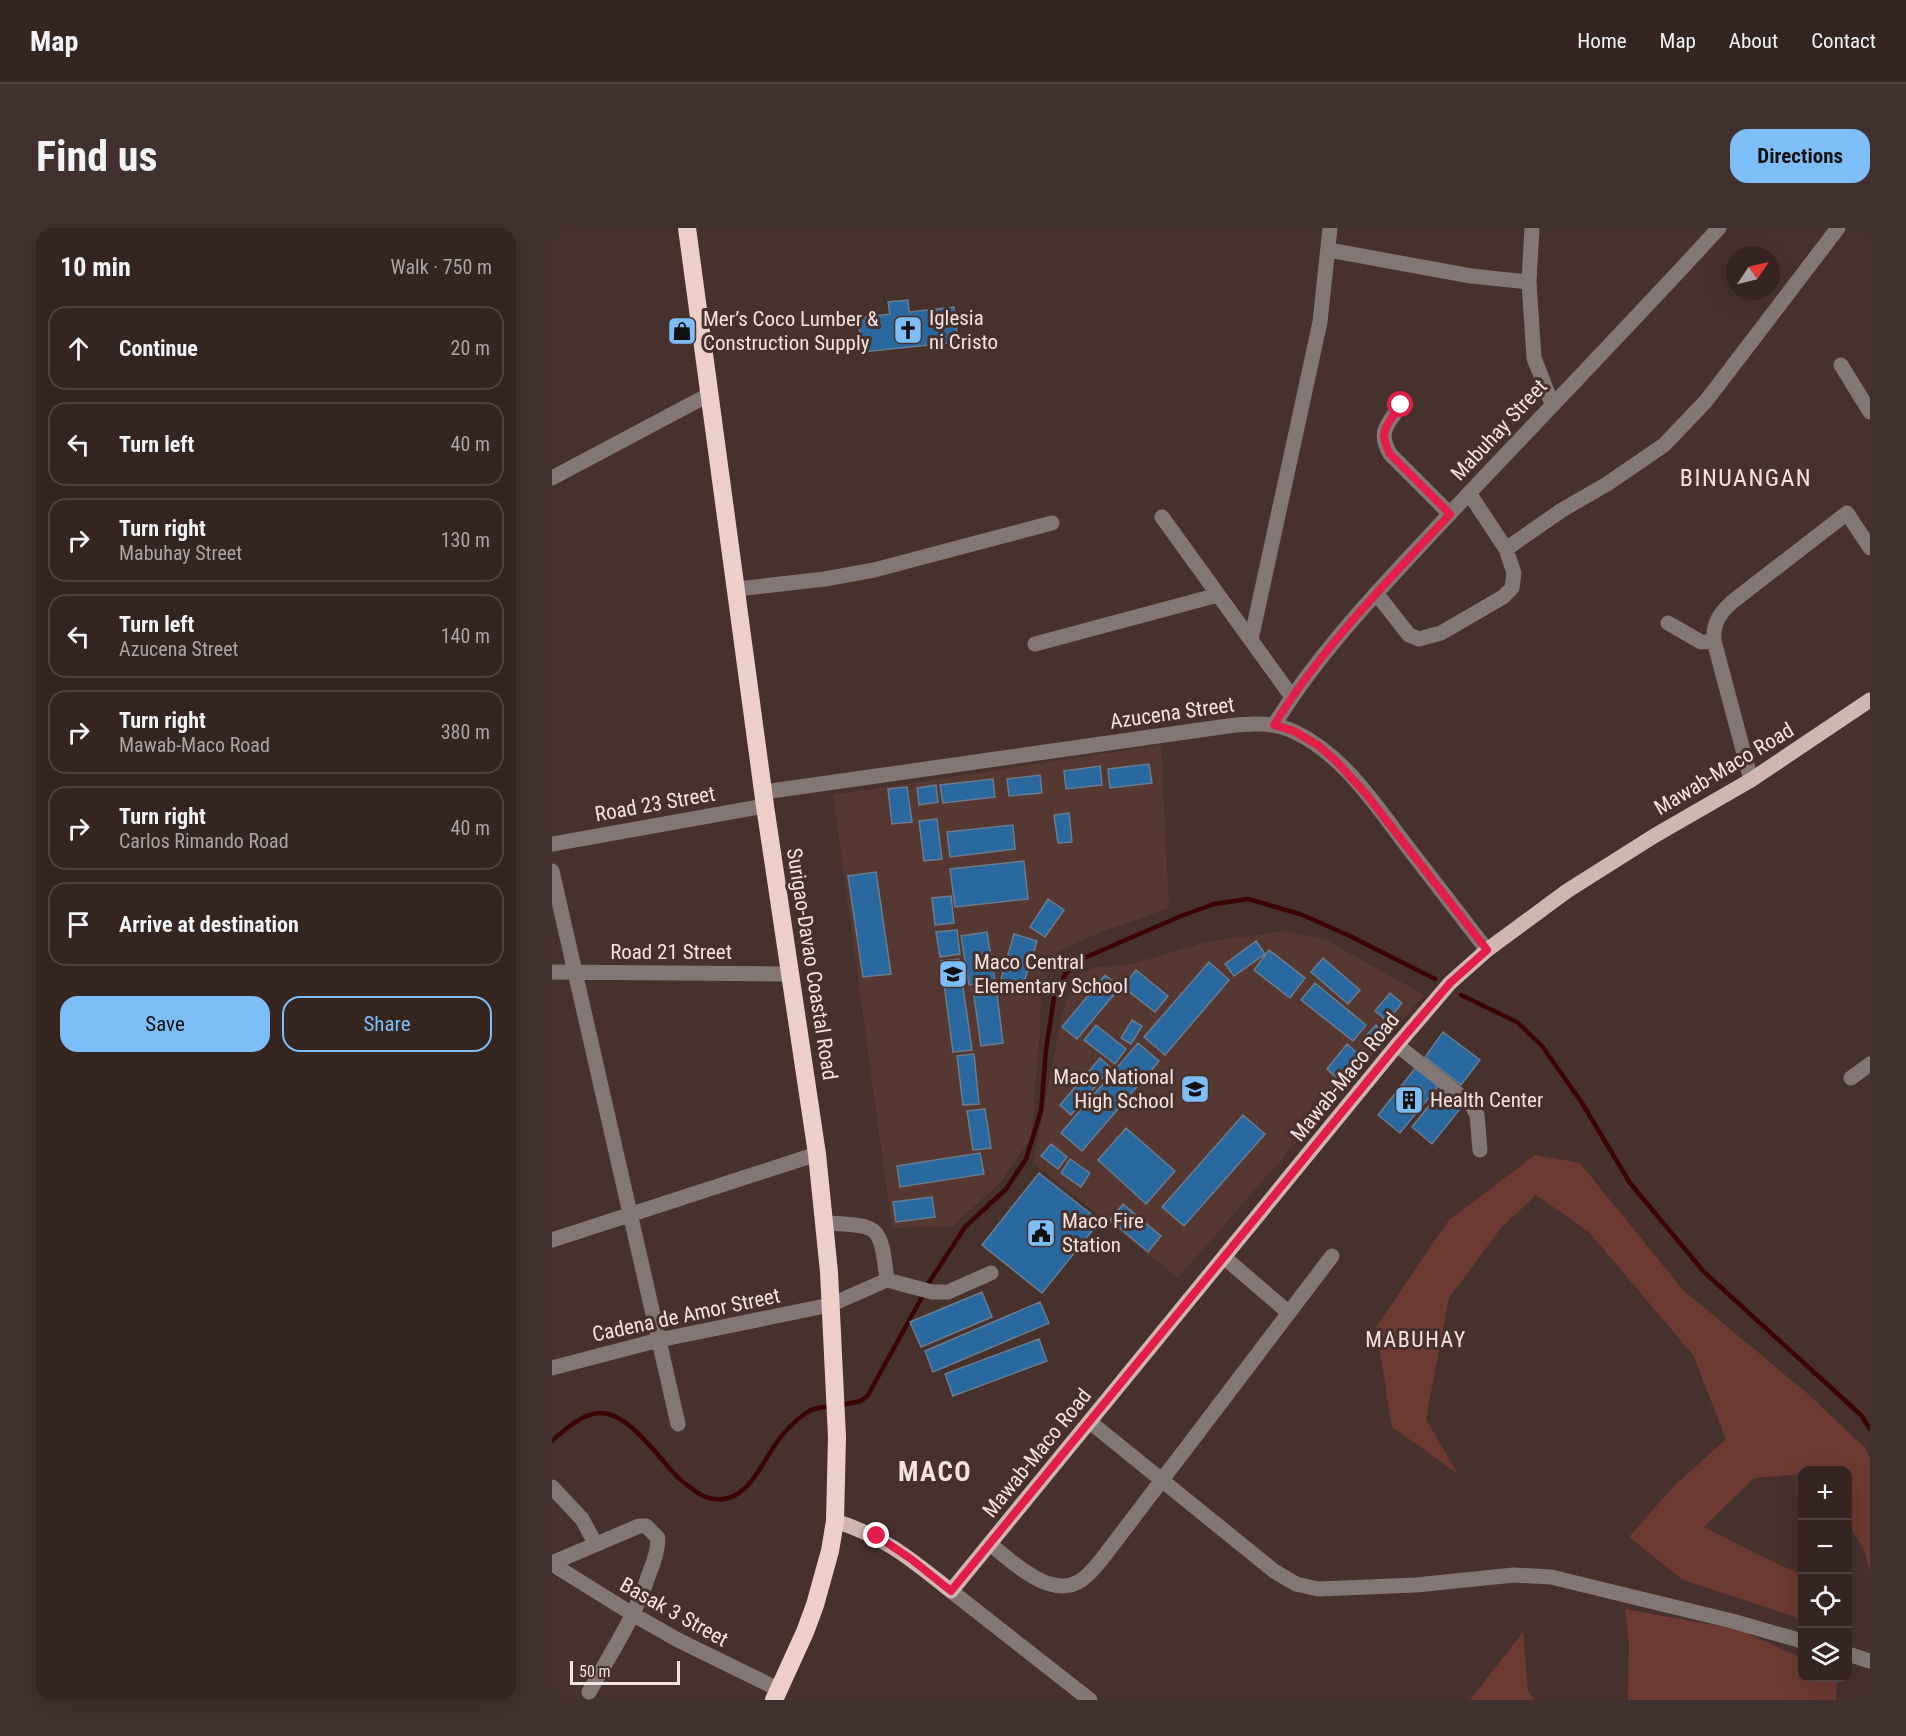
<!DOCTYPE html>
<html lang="en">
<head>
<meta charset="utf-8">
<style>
	:root { --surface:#352521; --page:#40312e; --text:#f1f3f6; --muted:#aaa5a5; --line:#4f423f; --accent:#7dbef9 }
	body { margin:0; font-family:"Roboto Condensed",sans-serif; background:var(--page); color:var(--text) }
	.controls { position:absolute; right:18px; bottom:18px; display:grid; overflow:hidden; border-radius:12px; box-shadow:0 6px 24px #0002 }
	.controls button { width:54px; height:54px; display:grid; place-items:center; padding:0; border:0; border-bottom:2px solid var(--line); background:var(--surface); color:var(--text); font:30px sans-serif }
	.compass { position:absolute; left:1174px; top:18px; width:54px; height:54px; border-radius:50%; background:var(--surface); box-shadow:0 6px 24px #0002; rotate:55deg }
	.scale { position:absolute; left:18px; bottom:15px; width:110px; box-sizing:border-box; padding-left:6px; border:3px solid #f2e3e0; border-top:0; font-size:16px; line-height:21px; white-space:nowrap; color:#f2e3e0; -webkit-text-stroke:4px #47312c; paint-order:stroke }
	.stop { position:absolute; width:18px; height:18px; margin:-14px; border:4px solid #e11d48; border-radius:50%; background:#fff }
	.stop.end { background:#e11d48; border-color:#fff; box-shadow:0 2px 6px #0008 }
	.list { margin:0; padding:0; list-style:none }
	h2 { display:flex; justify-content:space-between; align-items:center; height:78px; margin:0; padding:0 24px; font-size:26px }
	h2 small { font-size:20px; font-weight:400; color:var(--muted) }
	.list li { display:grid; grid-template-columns:39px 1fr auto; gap:18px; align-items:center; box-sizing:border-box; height:84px; margin:0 12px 12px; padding:0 12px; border:2px solid var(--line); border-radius:18px }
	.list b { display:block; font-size:22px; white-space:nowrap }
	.list p { margin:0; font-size:20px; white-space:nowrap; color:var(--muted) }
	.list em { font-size:20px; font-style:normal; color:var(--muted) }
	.actions { display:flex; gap:12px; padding:18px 24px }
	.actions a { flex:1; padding:14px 0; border:2px solid var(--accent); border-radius:18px; text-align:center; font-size:21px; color:var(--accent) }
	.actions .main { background:var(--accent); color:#111 }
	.icon { flex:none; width:33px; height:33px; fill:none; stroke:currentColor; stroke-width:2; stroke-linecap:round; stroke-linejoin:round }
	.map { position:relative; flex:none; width:1318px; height:1472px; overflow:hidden; border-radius:18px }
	header { display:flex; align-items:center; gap:36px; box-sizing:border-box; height:84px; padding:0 30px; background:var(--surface); border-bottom:2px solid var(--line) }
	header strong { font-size:28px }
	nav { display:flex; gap:33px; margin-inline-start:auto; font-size:21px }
	.intro { display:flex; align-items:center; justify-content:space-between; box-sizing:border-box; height:144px; padding:0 36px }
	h1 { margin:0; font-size:42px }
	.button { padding:15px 27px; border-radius:18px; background:var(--accent); color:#111; font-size:21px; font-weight:700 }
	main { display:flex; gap:36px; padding:0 36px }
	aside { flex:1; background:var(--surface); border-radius:18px; box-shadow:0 6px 24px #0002 }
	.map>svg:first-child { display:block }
	.built { fill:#553832 }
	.green { fill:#6c3a30 }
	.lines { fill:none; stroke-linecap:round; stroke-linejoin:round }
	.stream { stroke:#3b0400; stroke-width:4.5 }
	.building { fill:#2a699f; stroke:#6a7c8e; stroke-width:1.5 }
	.minor { stroke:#837775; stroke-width:15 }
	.major { stroke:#cfb6b1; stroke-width:15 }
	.highway { stroke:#eccfc9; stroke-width:18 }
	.route { stroke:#e11d48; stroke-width:8 }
	.labels { text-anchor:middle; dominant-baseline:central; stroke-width:6; stroke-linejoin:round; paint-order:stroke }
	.poi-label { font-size:21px; fill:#f2e3e0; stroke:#47312c; text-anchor:start }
	.street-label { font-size:21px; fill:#f2e3e0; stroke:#47312c }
	.neighbourhood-label { font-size:22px; letter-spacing:1.5px; fill:#f2e3e0; stroke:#47312c }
	.quarter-label { font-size:24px; letter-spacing:1.5px; fill:#f2e3e0; stroke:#47312c }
	.district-label { font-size:27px; font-weight:bold; letter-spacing:1.5px; fill:#f2e3e0; stroke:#47312c }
</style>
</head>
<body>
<header>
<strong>Map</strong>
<nav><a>Home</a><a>Map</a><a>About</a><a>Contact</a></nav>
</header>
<div class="intro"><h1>Find us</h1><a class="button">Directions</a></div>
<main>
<aside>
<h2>10 min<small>Walk · 750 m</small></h2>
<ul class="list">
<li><svg class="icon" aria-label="ahead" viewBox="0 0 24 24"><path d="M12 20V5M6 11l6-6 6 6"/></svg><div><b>Continue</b></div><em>20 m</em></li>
<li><svg class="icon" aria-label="left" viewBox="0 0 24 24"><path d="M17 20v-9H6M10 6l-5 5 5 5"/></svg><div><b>Turn left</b></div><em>40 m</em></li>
<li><svg class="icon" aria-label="right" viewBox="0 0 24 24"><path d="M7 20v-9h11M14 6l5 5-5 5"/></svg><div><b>Turn right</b><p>Mabuhay Street</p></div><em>130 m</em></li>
<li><svg class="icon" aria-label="left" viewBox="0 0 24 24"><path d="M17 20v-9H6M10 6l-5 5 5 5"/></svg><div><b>Turn left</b><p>Azucena Street</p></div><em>140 m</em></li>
<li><svg class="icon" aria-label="right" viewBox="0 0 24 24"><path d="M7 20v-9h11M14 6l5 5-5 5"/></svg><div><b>Turn right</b><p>Mawab-Maco Road</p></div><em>380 m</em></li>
<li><svg class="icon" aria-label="right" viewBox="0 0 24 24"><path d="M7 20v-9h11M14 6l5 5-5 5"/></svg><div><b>Turn right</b><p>Carlos Rimando Road</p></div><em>40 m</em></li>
<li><svg class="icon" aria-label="arrive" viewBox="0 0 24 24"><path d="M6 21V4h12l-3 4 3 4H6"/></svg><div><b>Arrive at destination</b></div></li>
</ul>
<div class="actions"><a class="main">Save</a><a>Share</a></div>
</aside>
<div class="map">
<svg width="1318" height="1472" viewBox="0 0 1318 1472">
	<rect width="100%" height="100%" fill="#47312c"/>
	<!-- built -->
	<path class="built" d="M609 517 617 680 547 705 505 724 489 768 488 804 479 910 449 954 400 998 340 1000 281 567Z
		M732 703 774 712 872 767 626 1050 481 935 510 787 523 748 545 739 580 736 654 714Z"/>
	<!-- green -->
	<path class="green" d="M983 927 1028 935 1131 1062 1255 1165 1313 1220 1318 1230V1344L1313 1324 1296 1295V1242H1250V1246L1202 1250 1152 1299 1209 1328 1250 1347V1391L1131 1352 1077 1309 1121 1259 1174 1211 1141 1127 1037 1004 984 967 949 1000 897 1070 874 1191 905 1245 840 1199 824 1099 897 992Z
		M1073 1381 1188 1402 1250 1430V1450H1280L1285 1453 1284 1472H1076L1077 1416Z
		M971 1404 976 1463 983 1472H918Z"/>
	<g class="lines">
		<!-- stream -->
		<path class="stream" d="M909 767 965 794 990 818 1030 875 1078 955 1152 1044 1309 1187 1318 1201
			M376 1056 413 999 454 961 474 931 489 883 494 822 502 769 514 745 532 730 629 688 662 676 696 671 748 686 798 708 883 751
			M289 1177 309 1173 316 1167 370 1069
			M0 1213C12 1202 30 1186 47 1185 78 1183 109 1235 130 1253 139 1260 150 1270 162 1271 195 1276 209 1236 225 1214 233 1203 244 1192 254 1185 262 1179 272 1179 281 1178"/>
	</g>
	<!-- building -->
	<path class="building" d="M356 72 357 84 402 79 406 114 310 124 306 90 338 86 336 74Z
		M597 536 600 555 558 560 556 541Z
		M548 538 550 557 514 561 512 543Z
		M488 547 490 565 457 568 455 551Z
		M441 551 443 569 391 575 388 557Z
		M384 557 386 574 367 577 365 560Z
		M355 559 360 594 340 596 336 561Z
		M517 585 520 614 506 615 502 587Z
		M385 591 390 631 372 633 367 593Z
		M461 597 463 621 398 629 395 604Z
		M472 633 476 671 403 679 398 641Z
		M324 644 339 746 311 749 296 648Z
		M399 668 402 695 383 697 380 670Z
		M496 671 512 682 493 709 478 699Z
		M405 702 408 726 388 729 384 704Z
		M435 704 443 753 417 757 409 708Z
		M462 706 485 713 471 758 449 751Z
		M704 713 713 726 682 748 673 736Z
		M717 722 753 750 738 770 702 742Z
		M771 730 808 762 796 776 759 744Z
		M407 731 420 822 401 824 389 733Z
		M657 734 677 752 613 827 592 809Z
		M584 742 616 768 603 784 571 759Z
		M553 747 568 759 525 811 510 799Z
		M763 755 814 797 801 813 749 772Z
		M444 758 451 815 429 818 421 761Z
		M838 765 850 775 835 793 823 783Z
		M580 792 590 798 579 816 569 810Z
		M544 797 574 821 563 836 532 812Z
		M824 797 834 807 820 823 809 813Z
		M891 804 928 832 909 857 873 829Z
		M586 815 607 833 530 923 509 905Z
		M795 816 810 829 789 854 775 841Z
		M422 826 427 876 411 877 405 828Z
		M548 830 559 840 519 887 508 877Z
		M865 838 888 856 848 905 826 887Z
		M891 860 912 876 880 916 860 899Z
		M433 881 439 920 421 922 415 883Z
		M691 887 713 906 632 998 610 979Z
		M574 900 623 943 594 976 546 932Z
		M499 916 515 929 506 941 489 928Z
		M428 925 432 946 348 959 345 938Z
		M518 931 538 945 529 959 509 945Z
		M487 945 548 993 490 1065 430 1017Z
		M380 969 383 989 344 994 341 974Z
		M571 976 609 1008 596 1024 558 992Z
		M430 1064 440 1089 369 1119 358 1094Z
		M488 1074 497 1095 381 1144 373 1123Z
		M487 1111 495 1133 401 1168 393 1146Z"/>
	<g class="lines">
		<!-- minor -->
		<path class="minor" d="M980 0 977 54 982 130 1000 176
			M777 22 919 48 977 54
			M1289 137 1318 184
			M849 177C836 196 825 203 838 226L898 286
			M0 250 158 166
			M610 289 740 469
			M954 321 1010 282 1055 256 1112 217 1154 173 1286 0
			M185 361 273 351 322 342 500 295
			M824 365 857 407 867 411 889 405 951 369 960 360 962 345 954 321 917 265
			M1116 395 1149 414 1162 413
			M699 412 768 94 778 0
			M483 416 666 367
			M722 497C768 422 830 359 890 294 982 196 1076 99 1167 0
			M1199 552 1162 413C1161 395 1167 386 1180 374L1295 285 1318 320
			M212 564 676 498C699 495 723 494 743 504 791 527 823 576 854 617 881 652 908 687 935 722
			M0 616 213 578
			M0 643 126 1196
			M0 744 238 746
			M845 817 919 876 925 887 928 922
			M1299 850 1318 836
			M273 995C329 998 328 996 335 1052
			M0 1012 265 926
			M673 1030 737 1085
			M0 1140 107 1112 278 1077 335 1052 380 1064H396L439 1045
			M538 1194 722 1343 744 1356 766 1361 864 1357 962 1347 999 1349 1180 1393 1250 1413
			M0 1259 30 1291 43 1315
			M438 1316C459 1333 497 1370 526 1354 536 1349 543 1339 550 1331L780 1028
			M0 1335 87 1298H94L106 1310C106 1323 102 1334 97 1346 83 1389 59 1425 37 1464
			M0 1336 82 1387 126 1412 228 1462
			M399 1363 538 1472
			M1296 1426 1318 1433"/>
		<!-- major -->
		<path class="major" d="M283 1293C332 1308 360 1332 399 1363L845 817 898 755 935 722 1015 663 1102 608 1199 552 1318 472"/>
		<!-- highway -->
		<path class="highway" d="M135 0 213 578 265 926 277 1044 285 1209 283 1293 278 1323 263 1377 253 1404 222 1472"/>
	</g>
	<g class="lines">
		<!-- route -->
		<path class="route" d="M325 1308 359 1331 399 1363 845 817 898 755 935 722 814 566 785 534 767 518 742 503 722 497C770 419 836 353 898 286L838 226C825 203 836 196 849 177"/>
	</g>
	<!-- icons -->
	<defs>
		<g id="church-square" transform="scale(1.5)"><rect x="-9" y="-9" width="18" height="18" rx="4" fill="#7dbef9" stroke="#47312c"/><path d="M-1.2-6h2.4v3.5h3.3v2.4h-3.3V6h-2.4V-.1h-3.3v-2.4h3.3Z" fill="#111"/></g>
		<g id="shop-square" transform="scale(1.5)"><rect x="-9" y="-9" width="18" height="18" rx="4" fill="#7dbef9" stroke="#47312c"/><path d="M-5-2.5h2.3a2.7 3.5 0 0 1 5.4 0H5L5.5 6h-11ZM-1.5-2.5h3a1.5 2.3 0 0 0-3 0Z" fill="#111"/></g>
		<g id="school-square" transform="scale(1.5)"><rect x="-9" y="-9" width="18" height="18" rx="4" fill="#7dbef9" stroke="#47312c"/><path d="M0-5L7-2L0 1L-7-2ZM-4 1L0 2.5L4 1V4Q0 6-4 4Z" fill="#111"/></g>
		<g id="building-square" transform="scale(1.5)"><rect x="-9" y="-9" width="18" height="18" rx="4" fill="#7dbef9" stroke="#47312c"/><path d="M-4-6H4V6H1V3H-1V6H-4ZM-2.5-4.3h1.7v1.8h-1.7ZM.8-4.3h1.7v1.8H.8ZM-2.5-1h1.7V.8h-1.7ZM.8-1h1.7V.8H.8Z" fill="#111"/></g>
		<g id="civic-square" transform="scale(1.5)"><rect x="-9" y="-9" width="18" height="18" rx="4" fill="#7dbef9" stroke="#47312c"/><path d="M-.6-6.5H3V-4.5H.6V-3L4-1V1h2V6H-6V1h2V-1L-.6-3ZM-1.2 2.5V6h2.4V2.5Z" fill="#111"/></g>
	</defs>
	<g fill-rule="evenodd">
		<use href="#church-square" x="356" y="102"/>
		<use href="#shop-square" x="130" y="103"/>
		<use href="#school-square" x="401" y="746"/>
		<use href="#school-square" x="643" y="861"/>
		<use href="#building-square" x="857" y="872"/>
		<use href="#civic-square" x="489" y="1005"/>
	</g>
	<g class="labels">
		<!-- poi labels -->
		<g class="poi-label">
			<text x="377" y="90">Iglesia<tspan x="377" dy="24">ni Cristo</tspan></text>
			<text x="151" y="91">Mer’s Coco Lumber &amp;<tspan x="151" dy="24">Construction Supply</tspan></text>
			<text x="422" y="734">Maco Central<tspan x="422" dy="24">Elementary School</tspan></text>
			<text x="622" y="849" text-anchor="end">Maco National<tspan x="622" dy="24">High School</tspan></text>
			<text x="878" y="872">Health Center</text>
			<text x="510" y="993">Maco Fire<tspan x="510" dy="24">Station</tspan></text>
		</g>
		<!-- street labels -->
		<g class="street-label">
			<text transform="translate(947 202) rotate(-47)">Mabuhay Street</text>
			<text transform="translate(620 485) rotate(-8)">Azucena Street</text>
			<text transform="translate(1172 541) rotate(-31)">Mawab-Maco Road</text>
			<text transform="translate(103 576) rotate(-10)">Road 23 Street</text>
			<text x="119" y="724">Road 21 Street</text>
			<text transform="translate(260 736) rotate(81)">Surigao-Davao Coastal Road</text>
			<text transform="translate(793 849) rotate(-51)">Mawab-Maco Road</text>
			<text transform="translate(134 1087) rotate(-12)">Cadena de Amor Street</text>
			<text transform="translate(485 1225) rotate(-51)">Mawab-Maco Road</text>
			<text transform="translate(122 1384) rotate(29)">Basak 3 Street</text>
		</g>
		<!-- neighbourhood labels -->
		<g class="neighbourhood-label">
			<text x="864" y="1111">MABUHAY</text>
		</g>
		<!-- quarter labels -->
		<g class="quarter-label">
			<text x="1194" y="250">BINUANGAN</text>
		</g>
		<!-- district labels -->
		<g class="district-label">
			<text x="383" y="1244">MACO</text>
		</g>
	</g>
</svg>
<div class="controls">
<button>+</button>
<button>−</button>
<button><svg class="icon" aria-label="locate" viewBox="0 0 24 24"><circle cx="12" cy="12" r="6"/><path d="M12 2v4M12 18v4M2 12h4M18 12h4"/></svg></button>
<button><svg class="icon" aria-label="layers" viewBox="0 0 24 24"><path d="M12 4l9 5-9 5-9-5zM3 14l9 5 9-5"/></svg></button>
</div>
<svg class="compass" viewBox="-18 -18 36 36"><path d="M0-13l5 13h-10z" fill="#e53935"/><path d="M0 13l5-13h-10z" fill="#aaa5a5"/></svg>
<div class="scale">50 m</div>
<div class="stop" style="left:849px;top:177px"></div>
<div class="stop end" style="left:325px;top:1308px"></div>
</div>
</main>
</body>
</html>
